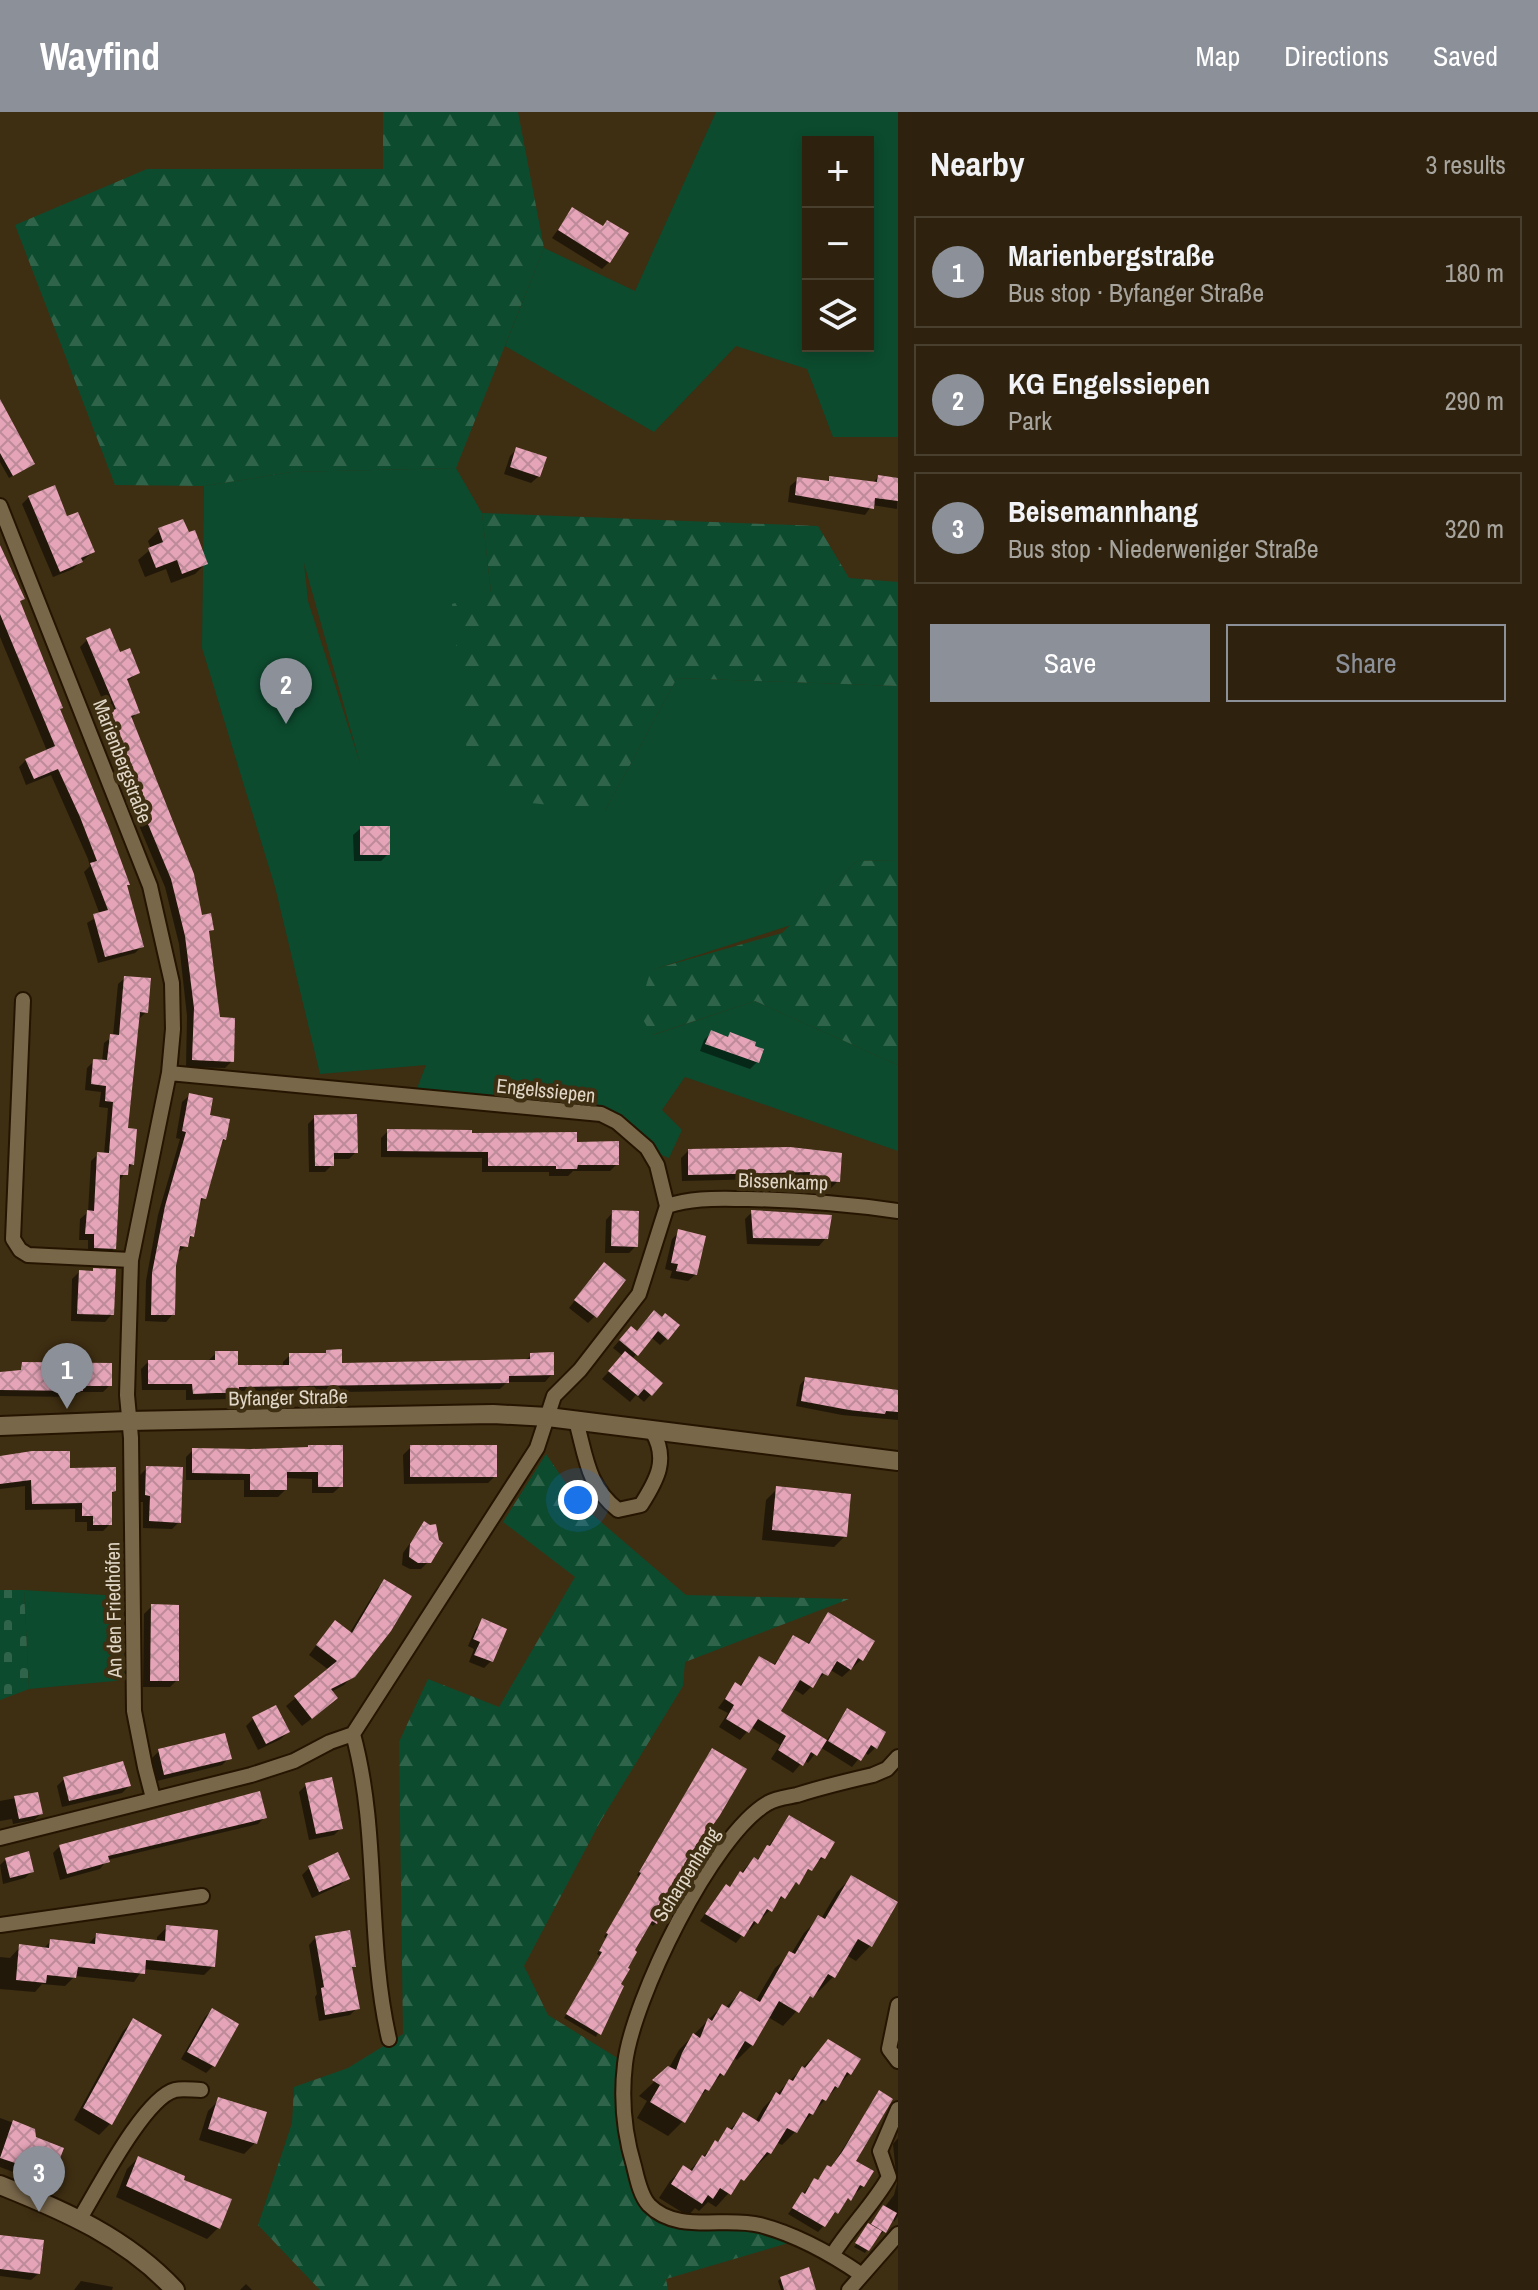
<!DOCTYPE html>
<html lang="en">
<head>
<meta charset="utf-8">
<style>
	:root { --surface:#2e220e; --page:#362a17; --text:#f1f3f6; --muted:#a7a49e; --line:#493f2e; --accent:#8c9099 }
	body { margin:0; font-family:"Archivo Narrow",sans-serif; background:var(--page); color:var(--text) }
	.controls { position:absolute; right:24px; top:24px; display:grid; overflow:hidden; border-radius:0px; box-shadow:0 4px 12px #0003 }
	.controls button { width:72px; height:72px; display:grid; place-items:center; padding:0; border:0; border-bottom:2px solid var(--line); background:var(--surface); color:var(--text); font:40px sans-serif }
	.you { position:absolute; left:578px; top:1388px; width:28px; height:28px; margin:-20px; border:6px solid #fff; border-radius:50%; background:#1a73e8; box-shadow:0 0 0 12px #1a73e833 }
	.badge { display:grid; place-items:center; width:52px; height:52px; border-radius:50%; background:var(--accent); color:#fff; font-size:26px; font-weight:700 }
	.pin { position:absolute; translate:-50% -66px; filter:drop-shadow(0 2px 4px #0008) }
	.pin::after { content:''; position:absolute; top:42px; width:28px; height:24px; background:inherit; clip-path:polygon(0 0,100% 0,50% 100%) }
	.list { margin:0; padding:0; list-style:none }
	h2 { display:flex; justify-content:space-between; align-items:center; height:104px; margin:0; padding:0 32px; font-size:34px }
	h2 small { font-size:26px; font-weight:400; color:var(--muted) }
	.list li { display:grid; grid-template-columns:52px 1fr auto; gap:24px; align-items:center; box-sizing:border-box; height:112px; margin:0 16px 16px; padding:0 16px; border:2px solid var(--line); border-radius:0px }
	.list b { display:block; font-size:30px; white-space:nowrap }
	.list p { margin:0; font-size:26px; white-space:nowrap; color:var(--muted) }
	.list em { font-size:26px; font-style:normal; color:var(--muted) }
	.actions { display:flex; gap:16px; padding:24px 32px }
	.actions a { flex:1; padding:18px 0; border:2px solid var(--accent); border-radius:0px; text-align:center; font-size:28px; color:var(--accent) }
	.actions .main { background:var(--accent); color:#fff }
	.icon { flex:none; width:44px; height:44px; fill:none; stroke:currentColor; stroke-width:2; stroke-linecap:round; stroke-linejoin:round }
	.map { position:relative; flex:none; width:898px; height:2178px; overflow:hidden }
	header { display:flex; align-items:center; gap:48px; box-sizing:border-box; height:112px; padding:0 40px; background:var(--accent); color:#fff }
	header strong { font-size:38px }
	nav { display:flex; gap:44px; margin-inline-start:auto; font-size:28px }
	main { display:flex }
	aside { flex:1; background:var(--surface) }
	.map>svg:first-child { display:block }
	.green { fill:#0c4b2e; fill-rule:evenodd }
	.forest { fill:url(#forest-firs) }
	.cemetery { fill:url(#cemetery-stones) }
	.shadow { fill:#0007 }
	.building { fill:url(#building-cross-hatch) }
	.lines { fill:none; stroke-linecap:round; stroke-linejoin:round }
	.minor-casing { stroke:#251500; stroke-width:18 }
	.tertiary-casing { stroke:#251500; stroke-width:22 }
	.minor { stroke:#79674a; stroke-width:14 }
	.tertiary { stroke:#79674a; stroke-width:18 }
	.labels { text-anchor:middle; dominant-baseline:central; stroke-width:8; stroke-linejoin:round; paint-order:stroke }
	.street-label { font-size:20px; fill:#e1d7c7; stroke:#3e2e12 }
</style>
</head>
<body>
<header>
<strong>Wayfind</strong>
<nav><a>Map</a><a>Directions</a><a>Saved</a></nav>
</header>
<main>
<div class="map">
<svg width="898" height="2178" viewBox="0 0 898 2178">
	<defs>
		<pattern id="forest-firs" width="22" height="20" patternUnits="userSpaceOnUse" patternTransform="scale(2)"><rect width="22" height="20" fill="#0c4b2e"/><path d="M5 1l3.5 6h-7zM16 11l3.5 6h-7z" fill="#2f644b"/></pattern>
		<pattern id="cemetery-stones" width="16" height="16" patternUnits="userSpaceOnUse" patternTransform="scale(2)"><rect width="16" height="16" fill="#0c4b2e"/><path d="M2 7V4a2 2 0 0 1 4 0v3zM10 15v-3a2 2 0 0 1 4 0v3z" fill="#2f644b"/></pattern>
		<pattern id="building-cross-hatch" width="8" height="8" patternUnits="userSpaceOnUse" patternTransform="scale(2)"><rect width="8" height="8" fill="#e5a4b8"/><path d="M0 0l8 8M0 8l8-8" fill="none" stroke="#bd8b99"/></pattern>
	</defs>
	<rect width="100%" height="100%" fill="#3e2e12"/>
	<!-- green -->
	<path class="green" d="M716 0H898V325H833L807 257 736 234 654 320 505 234 544 136 635 179ZM808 30H868V234H808Z
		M456 356 482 401 491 481 605 699 677 566 898 574V748L857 749 791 813 652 858 653 923 755 889 898 953V1039L685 965 662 998 682 1018 669 1046 654 1040 596 997 416 979 426 953 320 962 275 775 202 536 204 374 291 360ZM304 451 360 651 308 489Z
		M24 1478 120 1484 125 1568 29 1577Z"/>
	<!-- forest -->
	<path class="forest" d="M383 0H518L544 136 456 356 291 360 204 374 115 373 15 113 147 57H383Z
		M482 401 818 414 849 466 898 470V574L677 566 605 699 522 690 467 641 452 492 491 480Z
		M898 748V953L755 889 652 923 638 899 651 858 782 821 857 749Z
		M546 1342 580 1392 686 1483 849 1487 685 1550 683 1574 600 1710 524 1854 548 1903 619 1947C615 1998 617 2049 643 2095L739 2115 792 2130 666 2167 668 2178H320L258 2113 292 2011 294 1975 348 1956 403 1922 399 1630 428 1567 499 1595 575 1465 503 1410Z"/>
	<!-- cemetery -->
	<path class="cemetery" d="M0 1478H24L29 1577 0 1588Z"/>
	<!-- shadow -->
	<path class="shadow" d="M572 98 609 150 602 157 552 126Z
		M0 289 29 355 9 366 0 350Z
		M517 337 539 364 531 371 504 362 510 344Z
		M878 365 898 368 897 397 872 393 865 403 788 390 790 374 798 367 826 370 830 366 872 372Z
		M29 385 66 407 93 440 73 457 53 465 22 392Z
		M159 418 206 451 195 462 171 471 166 457 145 465 138 448 151 437 148 429Z
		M0 436 125 774 142 834 135 841 98 851 87 811 100 803 84 760 90 754 88 747 51 663 26 673 19 655 26 648 47 639 0 525Z
		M87 528 119 543 138 561 126 570 138 600 130 608 201 805 212 817 207 822 218 907 232 949 225 956 186 955 187 904 179 832 165 775 121 671 123 669 100 609 108 601 80 535Z
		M361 716 388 742 381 749H354L353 723Z
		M125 866 146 900 139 907 126 1018 132 1052 119 1069 114 1136 108 1143 88 1142V1128H79L80 1107 88 1100 91 1049 98 1042 104 1043 108 996 99 995 101 980 85 978 87 956 94 949 102 950 104 931 113 924 118 872Z
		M711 921 726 926 730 923 757 950 750 957 700 939 704 928Z
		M190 983 225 1027 220 1032 204 1086 198 1092 192 1124 186 1134 177 1141 173 1202 166 1210 145 1209 146 1169 158 1103 180 1027 176 1026 182 990Z
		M315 1005 356 1040 349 1047H332V1053L325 1060H309L308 1012Z
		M388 1019 575 1032 617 1052 610 1059H573L568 1064H549V1060H482V1046L381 1045V1026Z
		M790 1037 838 1069 831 1076 803 1074V1066L682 1069 681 1046 688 1039Z
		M613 1100 636 1134 629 1141H605L606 1108Z
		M752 1100 826 1126 819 1134 747 1132 745 1107Z
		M679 1120 696 1162 688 1169 670 1166 672 1159 665 1157 672 1127Z
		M94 1158 112 1202 105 1210 71 1209 72 1167 79 1160 91 1161Z
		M597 1160 595 1204 588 1211 569 1196Z
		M647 1207 667 1226 660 1233 651 1225 632 1247 661 1271 644 1290 636 1283 630 1290 602 1267 623 1244 613 1236 624 1223 636 1221Z
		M327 1240 340 1253 525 1249 531 1243 552 1262 545 1270H507L500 1277 235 1282 230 1287 186 1288V1278H142L141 1257 148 1250 209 1248 216 1241 236 1255H283V1250L290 1243H323Z
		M0 1263 110 1273 103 1280H79L74 1285 0 1284Z
		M805 1267 898 1280V1308L842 1303 796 1294 800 1273Z
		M341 1335V1374L333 1381H312V1367L285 1366V1378L278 1385H244V1368H186V1345L193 1338 251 1339Z
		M411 1335 495 1364 488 1371 404 1372 403 1343Z
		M0 1345 68 1358 114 1379 110 1383V1412L103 1419H87V1410H75V1397L25 1398V1374L0 1377Z
		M147 1356 179 1410 172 1417 143 1416V1390H139L140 1363Z
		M777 1377 845 1424 834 1435 762 1428 766 1388Z
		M424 1412 429 1449 421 1457H410L402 1453 403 1441Z
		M384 1469 353 1563 344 1573 331 1580 327 1595 302 1614 286 1594 329 1558 309 1543 326 1520 349 1522 376 1478Z
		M152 1494 177 1568 170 1575H143L144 1502Z
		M828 1503 861 1548 842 1565 829 1557 803 1583 792 1576 778 1600 826 1629 847 1599 875 1636 868 1643 864 1640 852 1655 820 1635 808 1651 804 1648 793 1661 771 1647 780 1633 751 1615 740 1628 719 1615 728 1601 718 1596 735 1573 739 1575 760 1547 773 1554 794 1526 807 1533Z
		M483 1509 505 1518 491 1549 484 1556 469 1550 474 1537 468 1534 476 1516Z
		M276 1596 288 1620 281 1627 258 1638 246 1614 253 1607Z
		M159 1639 229 1646 222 1653 157 1669 152 1646Z
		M709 1642 698 1732 676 1763 656 1811 653 1814 649 1811 632 1839 596 1925 564 1906 600 1844 597 1842 606 1826 604 1825 639 1765 637 1763Z
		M64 1667 129 1674 122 1681 62 1695 57 1674Z
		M306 1673 341 1716 334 1723 309 1728 299 1680Z
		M37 1682 41 1702 34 1708 13 1712 12 1707 0 1709V1689Z
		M265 1705 258 1712 107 1748 100 1757 60 1768 53 1741 60 1734Z
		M789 1705 823 1746 814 1752 763 1805 761 1804 750 1818 748 1816 736 1831 700 1809 719 1782 729 1776 747 1754 754 1747 756 1749 768 1735Z
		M6 1747 32 1759 25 1766 3 1772 0 1753Z
		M309 1756 348 1766 340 1773 312 1786 302 1763Z
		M852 1765 870 1834 856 1849 846 1843 833 1865 818 1880 816 1878 783 1914 768 1905 752 1933 737 1948 733 1945 722 1962 695 1990 683 2009 668 2024 637 2006 647 1989 639 1984 669 1956 679 1938 722 1894 725 1896 740 1881 755 1890 775 1856 791 1842 804 1821 819 1806 821 1807 837 1780Z
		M167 1815 213 1854 204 1863 143 1857 134 1870 75 1864 65 1874 42 1872 35 1880 0 1877V1845L10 1846 20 1835 43 1837 51 1829 87 1833 97 1823 157 1830V1825Z
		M316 1825 354 1854 351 1857 357 1896 350 1903 319 1909 315 1885 317 1882 309 1833Z
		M212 1898 236 1912 213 1954 206 1961 181 1947 205 1905Z
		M134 1908 159 1923 110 2012 99 2023 74 2008 123 1919Z
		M828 1930 850 1961 795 2020 782 2033 776 2030 770 2041 756 2054 754 2053 716 2095 708 2090 699 2099 695 2096 688 2104 659 2086 670 2069 683 2056 689 2059 744 2003 755 2010 763 1996Z
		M879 1980 853 2049 863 2074 857 2080 855 2079 818 2120 788 2102 809 2074 815 2069 817 2070 828 2055 830 2057Z
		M219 1988 255 2031 244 2042 199 2028 208 1999Z
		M0 2006 33 2018 47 2074 40 2081 18 2072 21 2063 0 2055Z
		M898 2026V2104L894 2110V2102L884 2119 881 2122 878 2121 865 2141 854 2135 894 2083 897 2071 893 2032Z
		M138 2046 181 2069 218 2116 207 2127 116 2085 127 2057Z
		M0 2125 39 2161 31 2168 0 2164Z
		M781 2166 814 2178H781L778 2169Z
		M81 2169 113 2175 112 2178H74Z
		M246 2172 252 2178H240Z"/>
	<!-- building -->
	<path class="building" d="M572 95 603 114 607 108 629 121 610 151 558 118Z
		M0 287 35 352 13 364 0 341Z
		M516 335 547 345 540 365 510 355Z
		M878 363 898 366V389L875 386 874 397 795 383 797 365 829 369V364L877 370Z
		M55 373 67 404 78 400 95 440 81 446 83 450 60 460 28 384Z
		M183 407 189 420 195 418 208 452 182 462 177 448 156 456 148 436 163 430 158 416Z
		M0 433 25 487 20 489 63 596 60 597 109 716 130 773H127L144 835 105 845 93 802 108 798 90 751 97 749 80 705 58 657 34 667 25 647 55 634 0 502Z
		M110 516 120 540 130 536 140 561 127 567 140 601 131 604 194 762 202 803 211 801 214 818 209 819 220 905 235 906 234 950 192 948 194 896 185 824 171 767 127 662 130 661 106 601 116 597 86 526Z
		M360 714H390V743H360Z
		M124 864 151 866 148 901 140 900 128 1016 137 1017 134 1053 129 1052 128 1063H120L116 1137 94 1136V1122H85L87 1098 94 1099 97 1040 109 1041 113 990 105 989 106 974 91 972 93 947 107 948 110 922 119 923Z
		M711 918 728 925 730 920 756 930 755 934 764 937 759 951 705 932Z
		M189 981 213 986 210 1003 230 1007 226 1028 223 1027 206 1087 201 1086 194 1125 190 1124 188 1135 180 1134 176 1154 175 1203H151L152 1161 165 1094 186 1020 182 1019Z
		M357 1002 358 1041H334V1054H315L314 1003Z
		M387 1017 472 1018V1021L577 1020V1030L619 1029V1053H578L577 1057H556V1054H488V1040L387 1039Z
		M790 1035 842 1041 840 1070 809 1068 810 1060 688 1063V1037Z
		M612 1098 639 1099 638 1135 611 1134Z
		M751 1098 832 1103 828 1127 753 1126Z
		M678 1117 706 1124 697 1163 676 1159 678 1152 671 1151Z
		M604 1150 626 1168 597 1206 574 1188Z
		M93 1156 116 1157 114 1203 77 1202 79 1158 93 1159Z
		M654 1198 662 1205 665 1201 680 1213 668 1228 658 1219 638 1244 619 1228 631 1214 637 1219Z
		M342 1237V1251L530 1247V1241L554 1240V1263L509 1264V1271L239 1275V1281H216L193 1282 192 1272H148V1248H215V1239H238V1253H289V1241H326V1238Z
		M625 1239 663 1271 652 1284 644 1277 638 1284 608 1259Z
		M22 1250 112 1251V1274H83V1279L0 1278V1260L21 1258Z
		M805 1265 898 1278V1300L886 1299 885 1302 849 1298 801 1289Z
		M308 1333H343V1375H318V1360H287V1378H250V1362L192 1361V1336L251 1337 308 1335Z
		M410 1333H497V1365H410Z
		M32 1339H70V1356L116 1355V1379L112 1380V1413H93V1404H82V1391L32 1392 31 1368 0 1372V1344Z
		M146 1354 183 1355 181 1411 149 1409 150 1384 145 1383Z
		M776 1374 851 1382 847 1425 772 1418Z
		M424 1409 430 1413 436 1412 439 1428 443 1431 431 1451H418L409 1445 410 1432Z
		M384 1467 412 1484 391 1519 355 1565 331 1577 338 1586 312 1607 294 1584 337 1549 316 1533 335 1508 352 1521Z
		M151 1492 179 1493V1569H150Z
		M828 1500 875 1529 863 1549 858 1546 851 1558 837 1549 828 1564 822 1561 813 1576 800 1568 781 1599 827 1628 817 1644 811 1640 803 1654 778 1638 786 1624 758 1607 749 1621 726 1607 734 1593 725 1587 735 1570 741 1574 759 1544 775 1553 793 1523 809 1532Z
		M482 1506 507 1517 493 1550 474 1543 480 1530 473 1527Z
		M276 1593 290 1620 266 1632 252 1605Z
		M847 1596 886 1620 877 1637 871 1633 861 1649 828 1629Z
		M225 1621 232 1647 164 1663 158 1637Z
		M712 1636 747 1657 720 1703 699 1733 697 1732 679 1762 681 1763 665 1792 668 1794 657 1812 652 1809 635 1838 637 1840 628 1856 630 1857 621 1872 624 1874 601 1923 566 1902 602 1840 599 1839 608 1822 606 1821 641 1761 639 1760Z
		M123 1649 131 1674 69 1689 63 1665Z
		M332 1665 343 1717 316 1722 305 1671Z
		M260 1679 267 1706 108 1744 110 1750 67 1762 59 1733Z
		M38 1680 43 1702 19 1707 14 1684Z
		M789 1703 835 1730 825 1747 821 1745 812 1759 808 1757 799 1773 796 1770 785 1787 781 1784 772 1800 767 1797 758 1812 754 1809 744 1825 705 1802 726 1772 730 1775 740 1759 743 1761 754 1745 758 1748 767 1733 770 1734Z
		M29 1739 34 1760 10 1766 5 1746Z
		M338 1740 350 1767 319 1780 308 1754Z
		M851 1763 898 1790 872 1835 858 1827 835 1866 828 1862 813 1886 810 1884 799 1901 779 1889 753 1934 745 1929 724 1964 720 1961 709 1979 705 1977 685 2011 650 1990 660 1973 652 1968 668 1954 676 1958 682 1941 693 1921 700 1926 708 1906 712 1909 722 1892 729 1896 740 1879 760 1890 789 1839 795 1842 818 1803 825 1807Z
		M166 1813 218 1818 215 1855 146 1848 145 1862 78 1855 76 1866 47 1863 46 1871 16 1868 19 1832 49 1836 50 1827 95 1832 96 1821 165 1829Z
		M350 1818 356 1855H352L360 1897 325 1903 321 1876 324 1875 315 1824Z
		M212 1896 239 1912 215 1955 187 1940Z
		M133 1906 162 1923 112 2013 83 1996Z
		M828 1927 861 1947 851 1963 847 1960 838 1976 835 1974 826 1989 822 1987 813 2003 809 2001 797 2021 787 2016 771 2042 767 2040 744 2069 741 2067 731 2083 720 2076 713 2087 708 2083 702 2092 671 2072 683 2053 692 2059 702 2043 705 2045 715 2028 718 2030 727 2015 732 2018 743 2000 759 2010 776 1980 780 1983 789 1967 793 1969 802 1954 805 1956Z
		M879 1978 893 1987 856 2049 874 2059 864 2075 860 2073 851 2089 848 2086 838 2102 835 2100 825 2115 792 2096 802 2080 805 2082 814 2066 818 2068 827 2053 831 2055 842 2040Z
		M218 1985 267 2000 257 2032 208 2017Z
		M13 2008 35 2017 36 2025 64 2036 49 2075 24 2065 27 2055 0 2046Z
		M138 2044 185 2064 184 2068 232 2087 220 2117 126 2074Z
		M883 2093 897 2101 886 2121 871 2112Z
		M868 2111 882 2119 869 2139 855 2131Z
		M0 2123 44 2128 40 2162 0 2157Z
		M809 2155 816 2178H784L780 2165Z"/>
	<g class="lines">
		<!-- minor casing -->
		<g class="minor-casing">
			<path id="minor" d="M0 394 150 774 172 871 173 917 169 961 131 1148 127 1283 131 1326 134 1599 145 1655 153 1686
				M23 888 13 1127 20 1138 28 1143 131 1148
				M667 1094C694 1085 720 1087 748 1087 799 1088 848 1092 898 1099
				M576 1309C586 1344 587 1374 618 1398L641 1393C657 1368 669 1347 652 1319
				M353 1622C380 1721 366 1827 389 1927
				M0 1726 251 1663 294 1649 330 1630 353 1622 537 1336 554 1284 580 1258 639 1182 667 1094 657 1053 647 1036 617 1010 601 1002 169 961
				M0 1813 202 1784
				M898 1893 889 1937 898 1949
				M79 2108C97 2079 144 1986 175 1978 183 1976 193 1978 201 1978
				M833 2142C850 2115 873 2093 889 2065L880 2039 898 1997
				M862 2163C830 2141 798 2123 760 2113 725 2104 677 2122 649 2093 640 2083 637 2066 634 2054 624 2021 621 1986 625 1952 632 1889 712 1723 768 1691 776 1686 788 1685 797 1683 822 1675 847 1669 873 1663L887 1657 898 1645
				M849 2178 898 2122"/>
		</g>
		<!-- tertiary casing -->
		<g class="tertiary-casing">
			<path id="tertiary" d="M0 1314 128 1309 493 1302 548 1305 898 1349
				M0 2073C65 2099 127 2126 175 2178"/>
		</g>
		<!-- minor -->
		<use href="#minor" class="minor"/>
		<!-- tertiary -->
		<use href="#tertiary" class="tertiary"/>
	</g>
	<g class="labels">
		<!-- street labels -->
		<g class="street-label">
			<text transform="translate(123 649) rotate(69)">Marienbergstraße</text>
			<text transform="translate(546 978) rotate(6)">Engelssiepen</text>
			<text transform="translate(783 1069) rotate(2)">Bissenkamp</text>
			<text transform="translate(288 1285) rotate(-1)">Byfanger Straße</text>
			<text transform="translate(113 1498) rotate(-91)">An den Friedhöfen</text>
			<text transform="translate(686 1762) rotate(-58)">Scharpenhang</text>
		</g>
	</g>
</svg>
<div class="controls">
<button>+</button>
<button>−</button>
<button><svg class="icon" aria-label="layers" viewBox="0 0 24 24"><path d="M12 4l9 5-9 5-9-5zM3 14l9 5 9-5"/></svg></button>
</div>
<div class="you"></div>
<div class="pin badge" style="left:67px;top:1297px">1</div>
<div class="pin badge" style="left:286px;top:612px">2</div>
<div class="pin badge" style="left:39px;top:2100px">3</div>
</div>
<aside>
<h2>Nearby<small>3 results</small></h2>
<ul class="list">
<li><span class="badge">1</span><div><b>Marienbergstraße</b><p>Bus stop · Byfanger Straße</p></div><em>180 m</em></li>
<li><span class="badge">2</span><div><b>KG Engelssiepen</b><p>Park</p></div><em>290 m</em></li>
<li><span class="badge">3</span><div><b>Beisemannhang</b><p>Bus stop · Niederweniger Straße</p></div><em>320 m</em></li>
</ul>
<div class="actions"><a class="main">Save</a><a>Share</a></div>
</aside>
</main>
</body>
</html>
